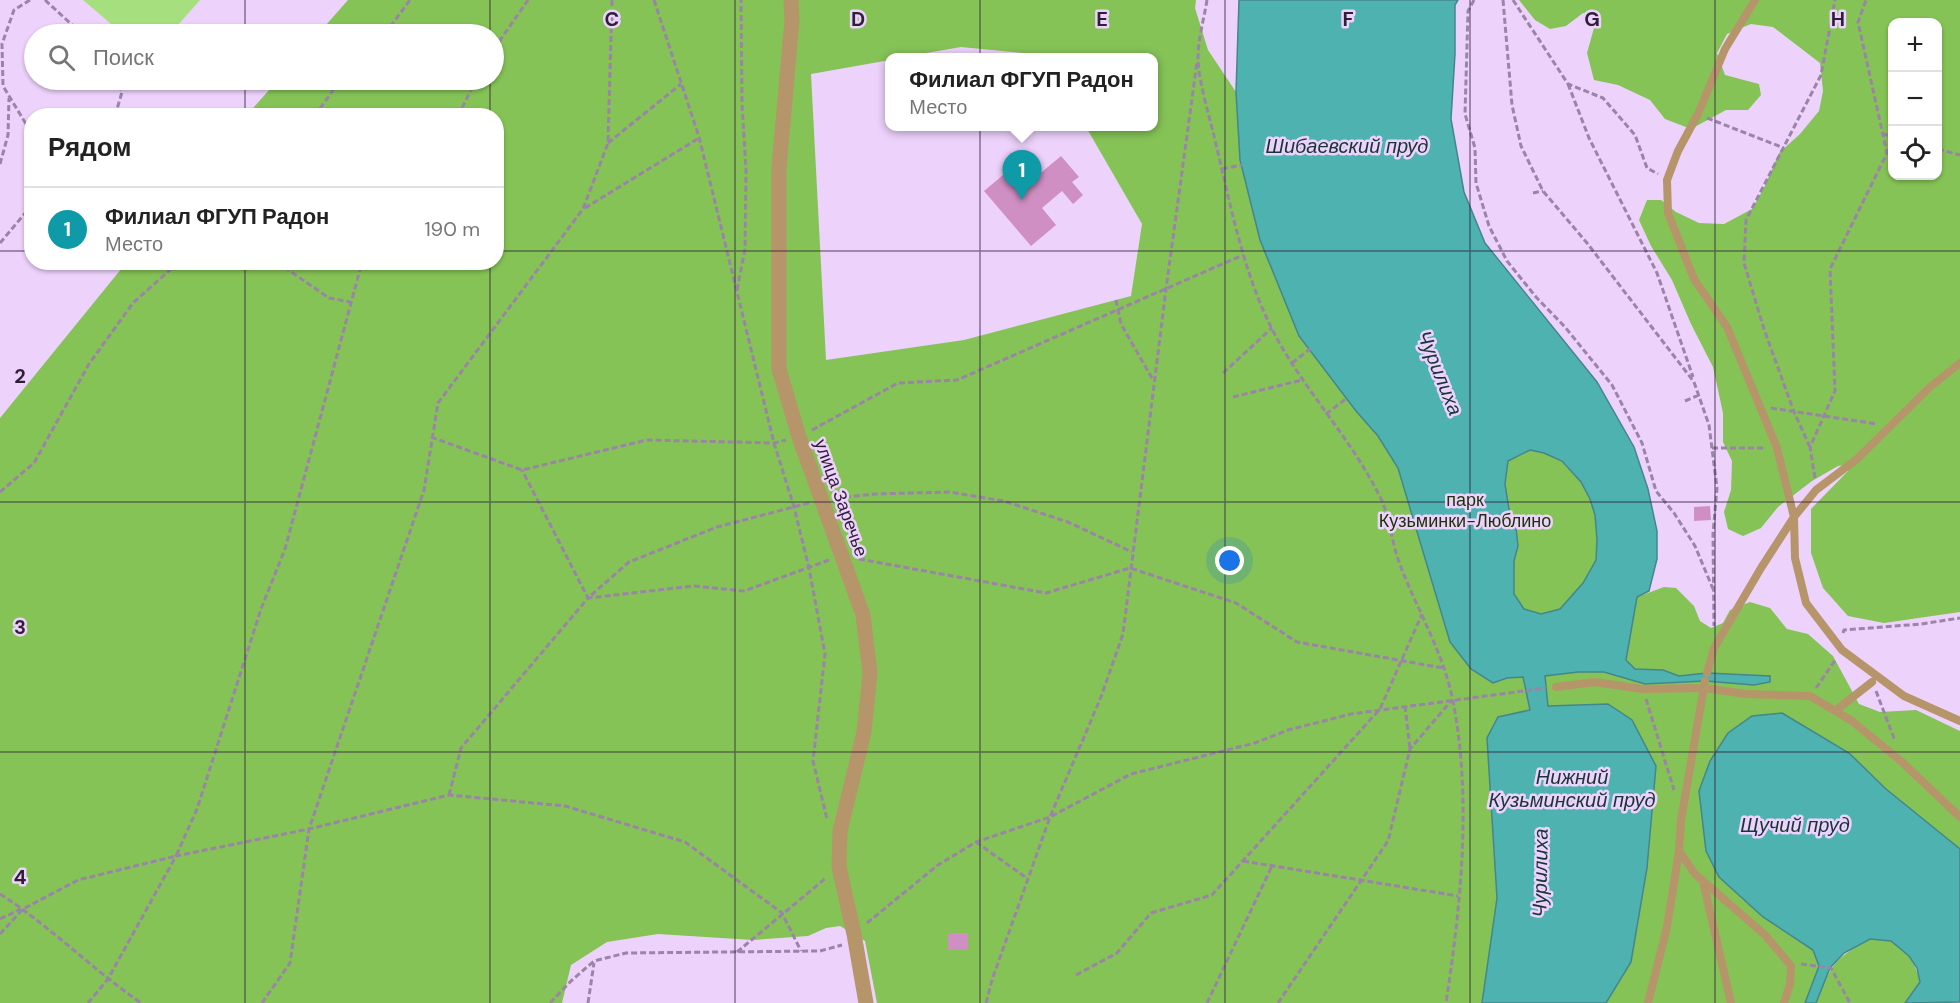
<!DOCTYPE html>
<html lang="ru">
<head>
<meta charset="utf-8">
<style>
	:root { --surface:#fff; --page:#f6f6f6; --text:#222; --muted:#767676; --line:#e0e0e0; --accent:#111827 }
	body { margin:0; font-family:"DM Sans",sans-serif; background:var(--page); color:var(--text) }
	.controls { position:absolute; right:18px; top:18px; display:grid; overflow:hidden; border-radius:12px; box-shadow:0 2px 4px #0004 }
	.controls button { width:54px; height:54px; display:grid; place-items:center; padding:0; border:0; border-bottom:2px solid var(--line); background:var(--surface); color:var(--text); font:30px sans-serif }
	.you { position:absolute; left:1230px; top:561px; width:21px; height:21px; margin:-15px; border:4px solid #fff; border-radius:50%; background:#1a73e8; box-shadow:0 0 0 9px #1a73e833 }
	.badge { display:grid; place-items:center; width:39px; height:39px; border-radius:50%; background:var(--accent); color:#fff; font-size:20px; font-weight:700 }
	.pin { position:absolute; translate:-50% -50px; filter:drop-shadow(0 2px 3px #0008) }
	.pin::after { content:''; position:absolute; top:32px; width:21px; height:18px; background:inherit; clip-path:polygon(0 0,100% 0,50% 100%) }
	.popup { position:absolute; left:885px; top:53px; width:273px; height:78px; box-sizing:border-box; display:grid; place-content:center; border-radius:12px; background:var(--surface); filter:drop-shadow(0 2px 4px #0005); font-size:20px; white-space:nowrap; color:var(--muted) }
	.popup b { font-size:22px; color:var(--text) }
	.popup::after { content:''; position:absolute; left:50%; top:100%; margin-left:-12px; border:12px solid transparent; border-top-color:var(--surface) }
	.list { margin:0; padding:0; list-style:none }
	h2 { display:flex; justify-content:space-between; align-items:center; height:78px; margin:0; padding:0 24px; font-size:26px }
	h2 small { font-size:20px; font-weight:400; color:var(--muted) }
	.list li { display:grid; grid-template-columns:39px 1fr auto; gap:18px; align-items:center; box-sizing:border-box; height:84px; padding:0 24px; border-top:2px solid var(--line) }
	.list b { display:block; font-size:22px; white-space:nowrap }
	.list p { margin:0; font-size:20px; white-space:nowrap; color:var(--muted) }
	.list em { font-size:20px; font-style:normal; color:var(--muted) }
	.icon { flex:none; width:33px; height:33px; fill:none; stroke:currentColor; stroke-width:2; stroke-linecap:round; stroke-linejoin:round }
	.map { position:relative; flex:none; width:1960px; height:1003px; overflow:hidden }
	.search { position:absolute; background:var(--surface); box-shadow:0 2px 4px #0004; left:24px; top:24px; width:480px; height:66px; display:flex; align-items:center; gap:15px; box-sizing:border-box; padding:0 21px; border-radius:33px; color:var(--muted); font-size:22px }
	.panel { position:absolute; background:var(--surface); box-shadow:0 2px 4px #0004; left:24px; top:108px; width:480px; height:162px; border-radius:24px }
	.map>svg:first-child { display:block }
	.green { fill:#a6e07e }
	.forest { fill:#85c356; fill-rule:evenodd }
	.water { fill:#4db2b0; stroke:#44868c; stroke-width:1.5; fill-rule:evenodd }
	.building { fill:#d08fc3 }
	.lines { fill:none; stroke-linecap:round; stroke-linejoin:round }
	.path { stroke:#9b84a8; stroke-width:3; stroke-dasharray:6 3; stroke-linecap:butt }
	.lane { stroke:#b6956a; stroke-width:8 }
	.street { stroke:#b6956a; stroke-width:15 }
	.grid { fill:none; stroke:#2f1e38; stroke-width:1.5; stroke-opacity:0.55 }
	.labels { text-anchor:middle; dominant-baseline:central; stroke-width:5; stroke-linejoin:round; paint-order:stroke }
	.street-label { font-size:18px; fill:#2f1e38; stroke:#edd2fc }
	.park-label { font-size:18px; fill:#1b3206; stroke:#edd2fc }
	.water-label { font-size:20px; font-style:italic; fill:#173636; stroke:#edd2fc }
	.grid-label { font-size:20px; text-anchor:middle; font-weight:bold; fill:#2f1e38; stroke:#edd2fc; stroke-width:5; stroke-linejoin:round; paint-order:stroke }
</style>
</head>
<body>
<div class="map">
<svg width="1960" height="1003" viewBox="0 0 1960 1003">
	<rect width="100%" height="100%" fill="#edd2fc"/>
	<!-- green -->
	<path class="green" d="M83 0H200L170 34H123Z"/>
	<!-- forest -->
	<path class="forest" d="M348 0H1196L1195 8 1208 50 1236 92 1240 160 1260 240 1299 336 1356 411 1378 436 1398 468 1450 642 1507 678 1523 677 1530 710 1498 717 1487 738 1497 898 1482 1003H877L865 941 840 926 826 928 808 936 753 940 658 934 607 942 571 965 562 1003H0V418L126 263 496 262V116L247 115 278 80H494V34H318ZM961 47 1045 55 1047 57 1154 58V127H1086L1142 224 1131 296 964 340 826 360 811 74 890 60V58L903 57Z
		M1519 0H1960V612L1884 623 1848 616 1823 588 1811 553V509L1848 471 1844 465 1838 466 1812 481 1778 507 1761 528 1743 536 1728 529 1724 512 1731 490 1732 461 1723 442V413L1713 367 1691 324 1672 280 1651 246 1639 220 1647 200H1661L1676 212 1699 223 1724 224 1752 209 1764 188 1779 153 1800 134 1819 111 1823 91 1820 63 1773 27 1751 24 1727 34 1717 53 1725 75 1759 84 1761 95 1748 110H1726L1691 129 1665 119 1650 100 1618 85 1594 80 1587 53 1594 28 1590 15 1583 13 1566 26 1550 29 1535 20ZM1892 22H1938V176H1892Z
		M1530 450 1544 453 1562 461 1581 482 1590 499 1595 515 1597 539 1596 560 1583 583 1560 609 1541 614 1524 609 1514 594V561L1518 546 1516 528 1509 509 1505 484 1508 461Z
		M1664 587 1676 588 1694 606 1700 621 1711 628 1723 623 1730 610 1750 602 1770 608 1787 629 1808 634 1833 656 1859 704 1880 712 1916 710 1960 731V849L1886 789 1849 753 1782 713 1789 932 1813 950 1819 966 1805 1003H1606L1631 962 1647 868 1548 706 1545 676 1578 672H1604L1645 684 1705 681 1754 685 1769 676 1707 673 1679 676 1663 670 1635 669 1626 660 1637 597Z
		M1870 939C1876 939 1884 939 1889 940 1906 945 1917 967 1920 982L1905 1003H1816C1832 964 1832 960 1870 939Z"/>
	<!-- water -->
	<path class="water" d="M1239 0H1458L1455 5V54L1451 119 1464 192 1485 243 1597 382 1634 447 1648 489 1657 531V559L1649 591 1637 597 1626 660 1635 669 1663 670 1679 676 1707 673 1770 676V682L1754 685 1705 681 1645 684 1604 672H1578L1545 676 1548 706 1608 704 1632 720 1656 766 1647 868 1631 962 1606 1003H1482L1497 898 1487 738 1498 717 1530 710 1523 677 1507 678 1493 683 1471 669 1450 642 1398 468 1378 436 1356 411 1299 336 1260 240 1240 160 1236 92ZM1530 450 1544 453 1562 461 1581 482 1590 499 1595 515 1597 539 1596 560 1583 583 1560 609 1541 614 1524 609 1514 594V561L1518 546 1516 528 1509 509 1505 484 1508 461Z
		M1782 713 1849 753 1886 789 1960 849V1002L1905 1003 1920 982 1917 968 1909 956 1891 941 1870 939 1844 953 1830 968 1816 1003H1805L1819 966 1813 950 1763 917 1719 877 1706 851 1699 791 1710 761 1728 733 1752 716Z"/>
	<!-- building -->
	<path class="building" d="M1061 156 1079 177 1072 182 1083 195 1073 204 1062 191 1042 208 1056 225 1031 246 984 191 1009 170 1024 187Z
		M1710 506 1711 520 1694 521V507Z
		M948 933H968V950H948Z"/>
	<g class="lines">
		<!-- path -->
		<path class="path" d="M30 0 14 10 2 44 3 86 26 124 32 127
			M45 0 82 34
			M654 0 699 137 774 443 794 507 809 568 825 654 813 761 827 819
			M1207 0C1204 19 1198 39 1198 58 1198 79 1209 115 1214 136 1231 206 1244 281 1280 344 1310 396 1352 441 1379 495 1390 515 1391 540 1399 562 1416 608 1443 651 1453 701 1472 800 1461 904 1446 1003
			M1474 0 1468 11 1465 114 1475 148 1476 183 1489 226 1507 261 1536 297 1565 327 1612 385 1642 443 1656 491 1674 513 1695 546 1713 589
			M1503 0 1512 105 1521 146 1543 191 1587 243 1694 382 1709 425 1717 488 1713 534 1714 626
			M1513 0 1568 84 1603 98 1635 135 1647 168 1658 174
			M385 34 410 0
			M494 49 528 0
			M1568 84 1589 138 1657 273 1693 377
			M115 116 122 92 118 80
			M315 116 340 80
			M458 116 476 80
			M1707 118 1784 148
			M1883 134 1892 136
			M608 143 681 84
			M1938 149 1960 155
			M0 164 8 135 9 98
			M1222 169 1242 165
			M1533 193 1543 191
			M585 208 699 138
			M0 243 32 205
			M277 262 329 298 350 302
			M737 290 745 249 746 169 742 104 741 0
			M1116 300 1121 324 1153 380
			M1292 363 1310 349
			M1223 373 1272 328
			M1233 397 1302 380
			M1685 401 1699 395
			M1771 408 1877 424
			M1326 414 1347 398
			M812 430 898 383 957 380 1243 255
			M431 437 522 470 647 440 774 443 786 440
			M1810 447 1794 412 1764 329 1744 263 1746 220 1821 75 1835 0
			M1712 448H1766
			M1815 478 1810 447 1835 391 1830 269 1887 153 1858 22 1866 0
			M0 492 34 463 89 364 133 303 179 262
			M836 498 875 494 949 492 1004 501 1068 522 1132 552
			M809 503 717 527 629 562 588 598 694 586 744 591 829 560
			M859 559 1046 593 1130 568 1236 603 1297 642 1443 668
			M1843 633 1844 630 1921 624 1960 618
			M1816 688 1836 659
			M1876 691 1895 741
			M1646 699 1674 790
			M1405 706 1410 749
			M449 795 461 748 588 598 522 470
			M976 842 1028 879
			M1243 861 1458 896
			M0 894C50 926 92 969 141 1003
			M0 919 21 909
			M867 923 938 865 976 842 1050 817 1131 774 1255 743 1288 730 1351 714 1546 688
			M0 934 23 909 78 880 176 856 197 809 261 609 285 549 362 262
			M737 952 826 878
			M1801 964 1831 968 1850 1003
			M1076 975 1117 953 1151 913 1212 895 1380 709 1422 614
			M88 1003 108 979 176 856 309 829 449 795 565 806 685 842 782 913 801 951
			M262 1003 290 963 309 829 424 490 438 403 583 209 608 143 612 0
			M550 1003 571 981 594 961 626 953 820 951 842 945
			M588 1003 594 963
			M986 1003 992 980 1050 817 1101 697 1123 634 1166 289 1197 62
			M1207 1003 1272 866
			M1278 1003 1388 841 1410 749 1452 700"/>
		<!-- lane -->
		<path class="lane" d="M1755 0 1725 49 1698 114 1678 151 1667 180 1668 213 1694 279 1727 327 1777 448 1794 517 1795 558 1806 603 1842 650 1904 696 1960 721
			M1707 673 1714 648 1761 568 1794 517 1816 490 1857 459 1930 387 1960 363
			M1556 687 1595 682 1642 689 1704 688 1746 694 1810 696 1852 721 1902 762 1960 817
			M1835 711 1872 682
			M1679 851 1695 874 1765 935 1791 966 1790 984 1784 1003
			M1703 881 1731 1003
			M1648 1003 1667 927 1679 851 1681 820 1705 681"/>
		<!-- street -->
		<path class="street" d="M791 0 792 20 779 167V369L799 437 863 615 870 673 864 732 840 831 839 867 854 934 866 1003"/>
	</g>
	<!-- grid -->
	<path class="grid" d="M245 0V34M490 0V34M735 0V1003M980 0V1003M1225 0V1003M1470 0V1003M1715 0V1003M245 80V116M490 80V116M0 251H32M496 251H1960M245 262V1003M490 262V1003M0 502H1960M0 752H1960"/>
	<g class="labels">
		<!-- street labels -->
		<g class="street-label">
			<text transform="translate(841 498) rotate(70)">улица Заречье</text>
		</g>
		<!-- park labels -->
		<g class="park-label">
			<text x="1465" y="500">парк<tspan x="1465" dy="21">Кузьминки-Люблино</tspan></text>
		</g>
		<!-- water labels -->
		<g class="water-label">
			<text x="1347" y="146">Шибаевский пруд</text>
			<text transform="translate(1440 373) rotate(68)">Чурилиха</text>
			<text x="1572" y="777">Нижний<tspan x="1572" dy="23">Кузьминский пруд</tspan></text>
			<text x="1795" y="825">Щучий пруд</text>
			<text transform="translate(1540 873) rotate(-89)">Чурилиха</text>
		</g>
	</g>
	<g class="grid-label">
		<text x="612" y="26">C</text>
		<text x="858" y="26">D</text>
		<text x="1102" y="26">E</text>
		<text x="1348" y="26">F</text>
		<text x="1592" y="26">G</text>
		<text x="1838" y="26">H</text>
		<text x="20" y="383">2</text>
		<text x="20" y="634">3</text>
		<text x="20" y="884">4</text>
	</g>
</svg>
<div class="controls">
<button>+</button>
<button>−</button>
<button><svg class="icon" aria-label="locate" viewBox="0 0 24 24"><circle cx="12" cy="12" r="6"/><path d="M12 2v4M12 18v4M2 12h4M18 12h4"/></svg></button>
</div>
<div class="you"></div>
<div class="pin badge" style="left:1022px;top:200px;background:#0f9aa8">1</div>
<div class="popup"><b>Филиал ФГУП Радон</b>Место</div>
<div class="search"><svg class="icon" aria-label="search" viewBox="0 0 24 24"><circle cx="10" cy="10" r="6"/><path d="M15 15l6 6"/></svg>Поиск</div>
<section class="panel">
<h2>Рядом<small></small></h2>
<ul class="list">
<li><span class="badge" style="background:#0f9aa8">1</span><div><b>Филиал ФГУП Радон</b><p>Место</p></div><em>190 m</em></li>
</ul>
</section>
</div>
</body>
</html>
